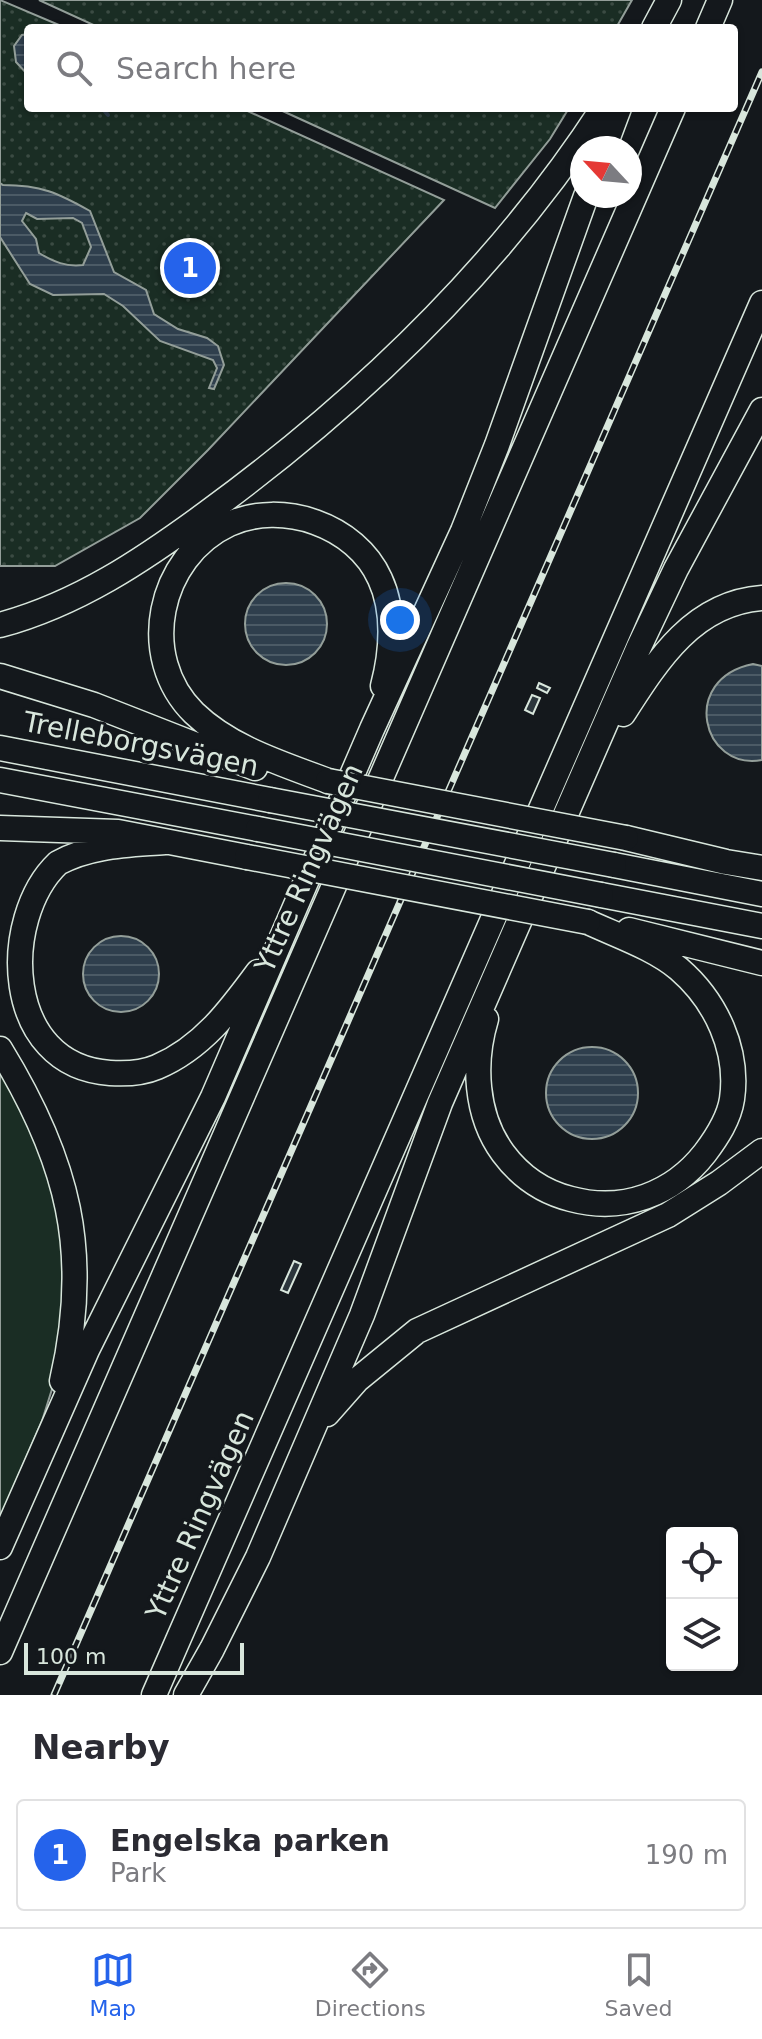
<!DOCTYPE html>
<html lang="en">
<head>
<meta charset="utf-8">
<style>
	:root { --surface:#fff; --page:#f2f2f3; --text:#2b2b33; --muted:#7c7c81; --line:#e1e1e2; --accent:#2563eb }
	body { margin:0; font-family:"DejaVu Sans",sans-serif; background:var(--page); color:var(--text) }
	.controls { position:absolute; right:24px; bottom:24px; display:grid; overflow:hidden; border-radius:8px; box-shadow:0 2px 6px #0004 }
	.controls button { width:72px; height:72px; display:grid; place-items:center; padding:0; border:0; border-bottom:2px solid var(--line); background:var(--surface); color:var(--text); font:40px sans-serif }
	.compass { position:absolute; left:570px; top:136px; width:72px; height:72px; border-radius:50%; background:var(--surface); box-shadow:0 2px 6px #0004; rotate:296deg }
	.scale { position:absolute; left:24px; bottom:20px; width:220px; box-sizing:border-box; padding-left:8px; border:4px solid #d8e6dc; border-top:0; font-size:22px; line-height:28px; white-space:nowrap; color:#d8e6dc; -webkit-text-stroke:6px #14181c; paint-order:stroke }
	.you { position:absolute; left:400px; top:620px; width:28px; height:28px; margin:-20px; border:6px solid #fff; border-radius:50%; background:#1a73e8; box-shadow:0 0 0 12px #1a73e833 }
	.badge { display:grid; place-items:center; width:52px; height:52px; border-radius:50%; background:var(--accent); color:#fff; font-size:26px; font-weight:700 }
	.pin { position:absolute; translate:-50% -50%; border:4px solid #fff; box-shadow:0 2px 8px #0006 }
	.list { margin:0; padding:0; list-style:none }
	h2 { display:flex; justify-content:space-between; align-items:center; height:104px; margin:0; padding:0 32px; font-size:34px }
	h2 small { font-size:26px; font-weight:400; color:var(--muted) }
	.list li { display:grid; grid-template-columns:52px 1fr auto; gap:24px; align-items:center; box-sizing:border-box; height:112px; margin:0 16px 16px; padding:0 16px; border:2px solid var(--line); border-radius:8px }
	.list b { display:block; font-size:30px; white-space:nowrap }
	.list p { margin:0; font-size:26px; white-space:nowrap; color:var(--muted) }
	.list em { font-size:26px; font-style:normal; color:var(--muted) }
	.icon { flex:none; width:44px; height:44px; fill:none; stroke:currentColor; stroke-width:2; stroke-linecap:round; stroke-linejoin:round }
	.map { position:relative; flex:none; width:762px; height:1695px; overflow:hidden }
	.search { position:absolute; background:var(--surface); box-shadow:0 2px 6px #0004; left:24px; right:24px; top:24px; height:88px; display:flex; align-items:center; gap:20px; box-sizing:border-box; padding:0 28px; border-radius:8px; color:var(--muted); font-size:30px }
	.sheet { height:232px; background:var(--surface) }
	nav { display:flex; justify-content:space-around; align-items:center; box-sizing:border-box; height:112px; border-top:2px solid var(--line); background:var(--surface); font-size:22px; color:var(--muted) }
	nav a { display:grid; justify-items:center; gap:4px }
	nav .on { color:var(--accent) }
	.map>svg:first-child { display:block }
	.grass { fill:#1a2d24; stroke:#939e99; stroke-width:2 }
	.park { fill:url(#park-dots); stroke:#939e99; stroke-width:2 }
	.water { fill:url(#water-rules); stroke:#939e99; stroke-width:2; fill-rule:evenodd }
	.lines { fill:none; stroke-linecap:round; stroke-linejoin:round }
	.stream { stroke:#2f3f4d; stroke-width:4 }
	.building { fill:#2c363c; stroke:#d8e6dc; stroke-width:2 }
	.motorway-casing { stroke:#d8e6dc; stroke-width:27 }
	.motorway { stroke:#14181c; stroke-width:24 }
	.rail-casing { stroke:#d8e6dc; stroke-width:7 }
	.rail { stroke:#14181c; stroke-width:4; stroke-dasharray:12; stroke-linecap:butt }
	.motorway-bridge-casing { stroke:#d8e6dc; stroke-width:27; stroke-linecap:butt }
	.motorway-bridge { stroke:#14181c; stroke-width:24 }
	.labels { text-anchor:middle; dominant-baseline:central; stroke-width:6; stroke-linejoin:round; paint-order:stroke }
	.street-label { font-size:28px; fill:#d8e6dc; stroke:#14181c }
</style>
</head>
<body>
<div class="map">
<svg width="762" height="1695" viewBox="0 0 762 1695">
	<defs>
		<pattern id="park-dots" width="8" height="8" patternUnits="userSpaceOnUse" patternTransform="scale(2)"><rect width="8" height="8" fill="#1a2d24"/><path d="M2 2h.1M6 6h.1" fill="none" stroke="#3b4b43" stroke-width="1.8" stroke-linecap="round"/></pattern>
		<pattern id="water-rules" width="6" height="5" patternUnits="userSpaceOnUse" patternTransform="scale(2)"><rect width="6" height="5" fill="#2f3f4d"/><path d="M0 2.5h6" fill="none" stroke="#4c5b66"/></pattern>
	</defs>
	<rect width="100%" height="100%" fill="#14181c"/>
	<!-- grass -->
	<path class="grass" d="M0 1062 24 1104 63 1213V1354L42 1421 0 1518Z"/>
	<!-- park -->
	<path class="park" d="M0 0 66 28H28V108H241L444 200 208 450 140 518 55 566H0Z
		M39 0H632L616 28H100Z
		M276 108H569L550 139 495 208Z"/>
	<!-- water -->
	<path class="water" d="M28 34V75L16 62 14 46 22 35Z
		M0 183 3 185C41 185 58 193 90 211L114 272 146 290 154 314 178 329 207 338 218 346 224 365 214 389 209 388 217 368 213 360 160 341 123 306 104 294 53 295 30 284 0 237ZM26 213 37 219 73 218 82 223 91 247 83 265C66 267 54 262 39 253L36 239 22 221Z
		M245 624a41 41 0 1 1 82 0a41 41 0 1 1-82 0Z
		M753 664 762 666V760C702 771 679 679 753 664Z
		M83 974a38 38 0 1 1 76 0a38 38 0 1 1-76 0Z
		M546 1093a46 46 0 1 1 92 0a46 46 0 1 1-92 0Z"/>
	<g class="lines">
		<!-- stream -->
		<path class="stream" d="M102 108 108 115"/>
	</g>
	<!-- building -->
	<path class="building" d="M539 683 550 688 547 693 537 688Z
		M532 695 540 698 533 714 525 710Z
		M294 1261 301 1264 288 1293 281 1290Z"/>
	<g class="lines">
		<!-- motorway casing -->
		<g class="motorway-casing">
			<path id="motorway" d="M654 28 669 0
				M708 28 720 0
				M604 148 619 108
				M0 625C78 604 143 560 207 513 360 401 499 268 603 108
				M0 676 94 705 255 768
				M623 714C657 661 693 603 762 598
				M0 748 270 800
				M0 780 258 829
				M328 781C283 764 230 748 194 713 137 657 158 557 229 524 282 500 356 525 380 579 395 611 392 652 383 686
				M0 828 118 832 247 857
				M626 838 726 862 762 868
				M165 842C128 845 91 845 58 863 0 918 2 1066 110 1073 125 1074 143 1073 157 1067 202 1048 230 1010 258 972
				M614 865 762 894
				M601 895 762 926
				M629 930 762 963
				M486 1019C473 1062 475 1115 503 1153 520 1176 543 1192 571 1199 623 1213 673 1194 705 1153 717 1137 729 1119 732 1099 739 1050 716 1001 679 969 654 948 618 936 588 922
				M0 1049C68 1160 92 1252 62 1381
				M327 1414 357 1380 417 1331 668 1215 719 1183 762 1151
				M0 1547 87 1350 213 1097 372 729 463 531 497 445 586 196
				M0 1652 673 108
				M154 1695 762 303
				M186 1695 212 1649 258 1557 362 1315 440 1103 638 649 676 569 762 410"/>
		</g>
		<!-- motorway -->
		<use href="#motorway" class="motorway"/>
		<!-- rail casing -->
		<g class="rail-casing">
			<path id="rail" d="M54 1695 762 72"/>
		</g>
		<!-- rail -->
		<use href="#rail" class="rail"/>
		<!-- motorway-bridge casing -->
		<g class="motorway-bridge-casing">
			<path id="motorway-bridge" d="M328 781 626 838
				M270 800 614 865
				M258 829 601 895
				M247 857 588 922"/>
		</g>
		<!-- motorway-bridge -->
		<use href="#motorway-bridge" class="motorway-bridge"/>
	</g>
	<g class="labels">
		<!-- street labels -->
		<g class="street-label">
			<text transform="translate(141 744) rotate(11)">Trelleborgsvägen</text>
			<text transform="translate(309 868) rotate(-66)">Yttre Ringvägen</text>
			<text transform="translate(200 1515) rotate(-66)">Yttre Ringvägen</text>
		</g>
	</g>
</svg>
<div class="controls">
<button><svg class="icon" aria-label="locate" viewBox="0 0 24 24"><circle cx="12" cy="12" r="6"/><path d="M12 2v4M12 18v4M2 12h4M18 12h4"/></svg></button>
<button><svg class="icon" aria-label="layers" viewBox="0 0 24 24"><path d="M12 4l9 5-9 5-9-5zM3 14l9 5 9-5"/></svg></button>
</div>
<svg class="compass" viewBox="-18 -18 36 36"><path d="M0-13l5 13h-10z" fill="#e53935"/><path d="M0 13l5-13h-10z" fill="#7c7c81"/></svg>
<div class="scale">100 m</div>
<div class="you"></div>
<div class="pin badge" style="left:190px;top:268px">1</div>
<div class="search"><svg class="icon" aria-label="search" viewBox="0 0 24 24"><circle cx="10" cy="10" r="6"/><path d="M15 15l6 6"/></svg>Search here</div>
</div>
<section class="sheet">
<h2>Nearby<small></small></h2>
<ul class="list">
<li><span class="badge">1</span><div><b>Engelska parken</b><p>Park</p></div><em>190 m</em></li>
</ul>
</section>
<nav>
<a class="on"><svg class="icon" aria-label="map" viewBox="0 0 24 24"><path d="M3 6l6-2 6 2 6-2v14l-6 2-6-2-6 2zM9 4v14M15 6v14"/></svg>Map</a>
<a><svg class="icon" aria-label="directions" viewBox="0 0 24 24"><path d="M12 3l9 9-9 9-9-9zM9 14v-3h6M13 9l2 2-2 2"/></svg>Directions</a>
<a><svg class="icon" aria-label="saved" viewBox="0 0 24 24"><path d="M7 4h10v16l-5-4-5 4z"/></svg>Saved</a>
</nav>
</body>
</html>
